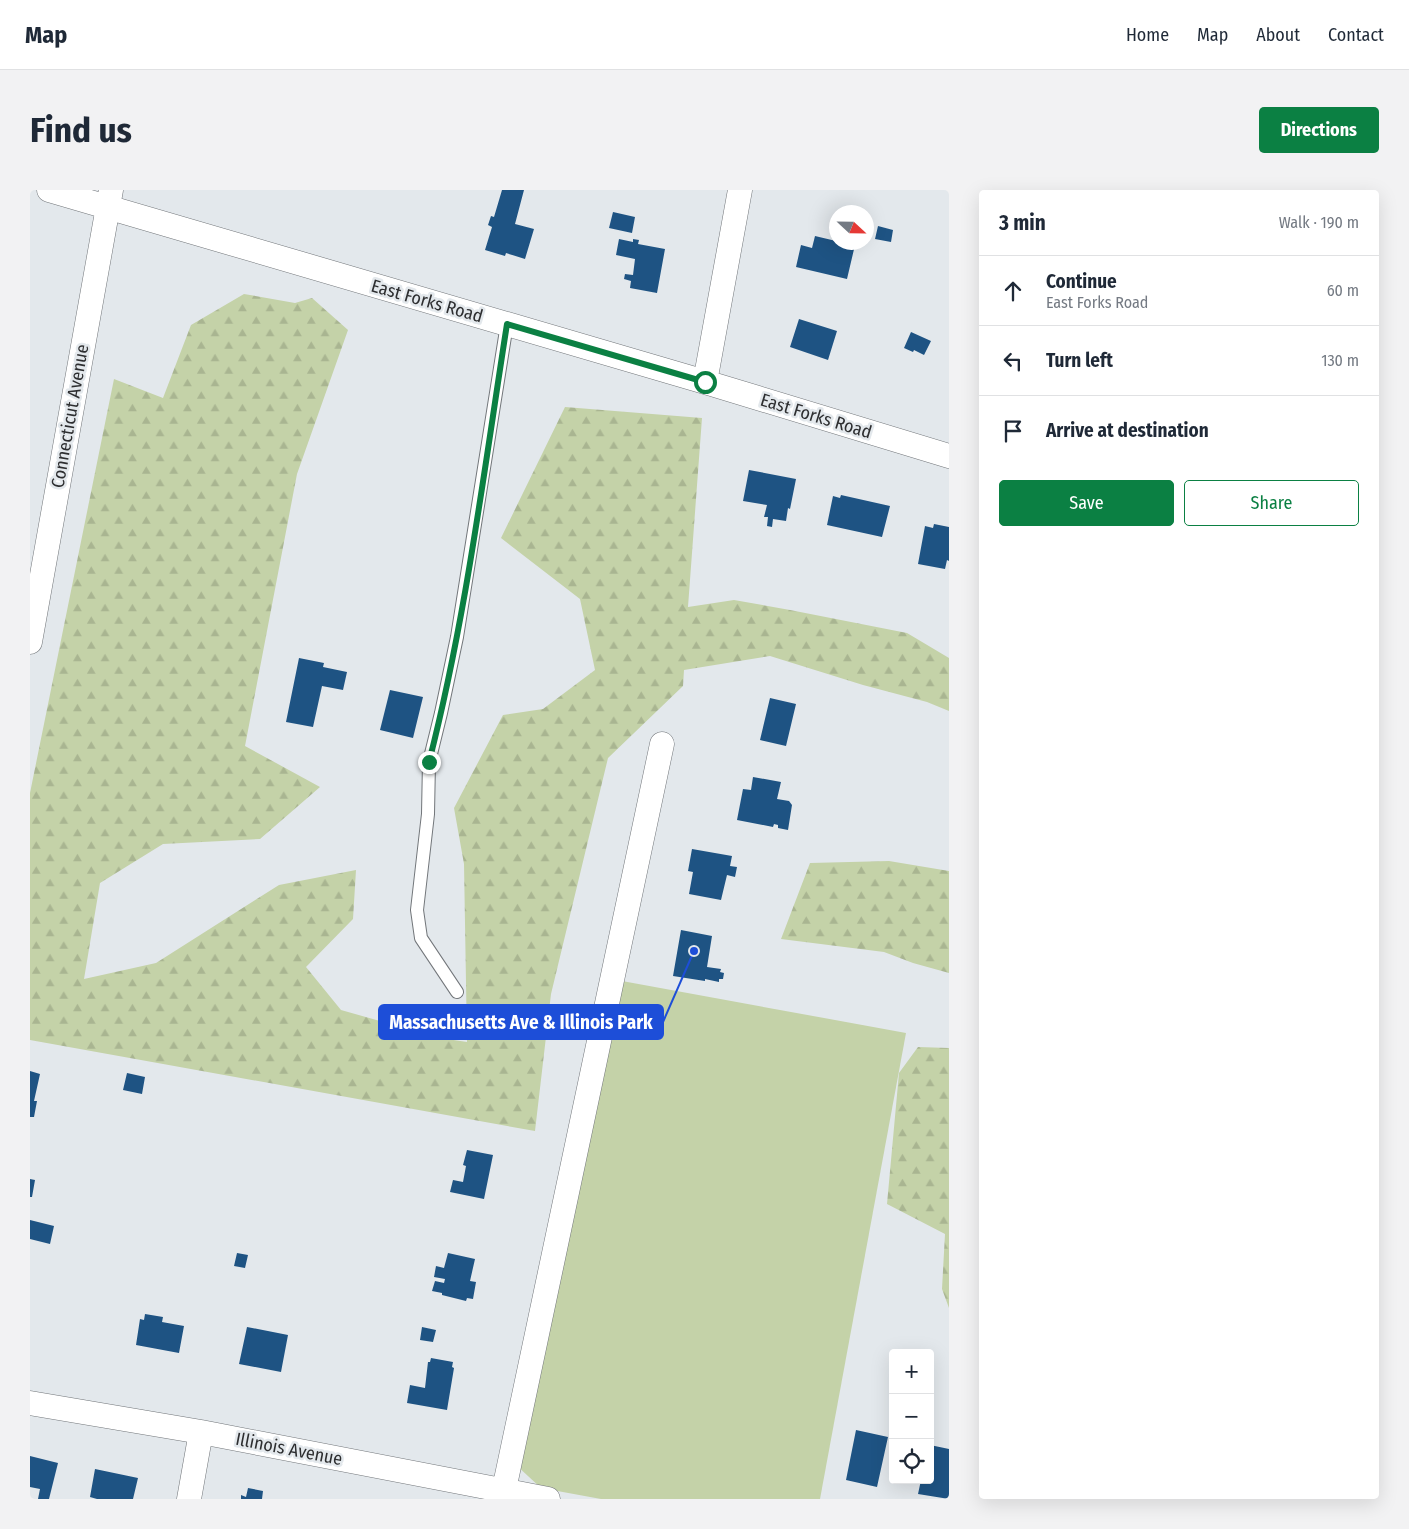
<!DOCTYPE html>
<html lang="en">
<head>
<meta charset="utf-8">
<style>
	:root { --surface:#fff; --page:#f2f2f3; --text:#1f2937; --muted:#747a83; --line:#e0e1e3; --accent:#0b8043 }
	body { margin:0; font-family:"Fira Sans Condensed",sans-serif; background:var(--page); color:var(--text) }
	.controls { position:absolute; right:15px; bottom:15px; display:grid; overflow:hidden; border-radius:5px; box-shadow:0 5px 20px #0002 }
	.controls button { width:45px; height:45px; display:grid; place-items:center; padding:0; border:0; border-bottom:1px solid var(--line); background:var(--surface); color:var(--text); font:25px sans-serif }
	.compass { position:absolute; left:799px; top:15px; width:45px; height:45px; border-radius:50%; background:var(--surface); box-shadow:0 5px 20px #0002; rotate:112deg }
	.stop { position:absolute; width:15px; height:15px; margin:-11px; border:4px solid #0b8043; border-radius:50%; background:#fff }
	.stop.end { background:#0b8043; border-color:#fff; box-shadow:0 1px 5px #0008 }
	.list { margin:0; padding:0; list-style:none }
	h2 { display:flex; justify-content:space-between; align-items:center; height:65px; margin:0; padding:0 20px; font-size:21px }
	h2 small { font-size:16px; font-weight:400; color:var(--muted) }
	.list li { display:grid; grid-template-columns:32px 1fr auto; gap:15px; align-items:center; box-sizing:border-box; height:70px; padding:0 20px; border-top:1px solid var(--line) }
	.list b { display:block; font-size:19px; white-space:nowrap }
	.list p { margin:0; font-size:16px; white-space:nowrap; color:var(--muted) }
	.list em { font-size:16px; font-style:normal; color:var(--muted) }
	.actions { display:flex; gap:10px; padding:15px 20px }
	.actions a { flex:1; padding:11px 0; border:1px solid var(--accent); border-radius:5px; text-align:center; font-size:18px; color:var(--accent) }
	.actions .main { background:var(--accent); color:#fff }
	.icon { flex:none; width:28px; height:28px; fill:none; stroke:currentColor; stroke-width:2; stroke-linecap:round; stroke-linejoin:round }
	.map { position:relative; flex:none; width:919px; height:1309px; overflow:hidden; border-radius:5px }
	header { display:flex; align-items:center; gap:30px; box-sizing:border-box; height:70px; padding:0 25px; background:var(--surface); border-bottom:1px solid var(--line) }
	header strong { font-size:24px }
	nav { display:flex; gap:28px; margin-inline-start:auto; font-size:18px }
	.intro { display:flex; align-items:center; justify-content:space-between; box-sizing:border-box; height:120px; padding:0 30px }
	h1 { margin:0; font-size:35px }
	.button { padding:12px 22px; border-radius:5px; background:var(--accent); color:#fff; font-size:18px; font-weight:700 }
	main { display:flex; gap:30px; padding:0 30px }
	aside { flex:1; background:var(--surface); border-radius:5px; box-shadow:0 5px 20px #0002 }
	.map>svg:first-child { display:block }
	.green { fill:#c4d2a8 }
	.forest { fill:url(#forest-firs) }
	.building { fill:#1e5383 }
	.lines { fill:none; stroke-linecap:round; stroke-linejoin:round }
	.lane-casing { stroke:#72767a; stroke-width:14 }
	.street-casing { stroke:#72767a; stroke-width:25 }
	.lane { stroke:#fff; stroke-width:12 }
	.street { stroke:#fff; stroke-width:24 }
	.route { stroke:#0b8043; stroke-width:6 }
	.labels { text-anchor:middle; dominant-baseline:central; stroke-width:5; stroke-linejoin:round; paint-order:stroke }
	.street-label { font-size:18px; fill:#2d2e30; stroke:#e3e8ec }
	.leader { fill:none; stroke:#1d4ed8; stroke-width:2 }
	.callout-dot { fill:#1d4ed8; stroke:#e3e8ec; stroke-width:2 }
	.callout { fill:#1d4ed8; stroke:#1d4ed8; stroke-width:2 }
	.callout-label { font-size:19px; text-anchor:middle; font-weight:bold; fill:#fff }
</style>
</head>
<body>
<header>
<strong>Map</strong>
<nav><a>Home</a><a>Map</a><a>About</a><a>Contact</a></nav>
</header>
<div class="intro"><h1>Find us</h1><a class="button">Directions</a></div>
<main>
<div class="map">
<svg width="919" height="1309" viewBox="0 0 919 1309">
	<defs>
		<pattern id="forest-firs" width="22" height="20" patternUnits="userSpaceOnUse" patternTransform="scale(1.25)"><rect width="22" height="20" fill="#c4d2a8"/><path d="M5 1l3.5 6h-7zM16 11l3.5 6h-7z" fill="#a9b591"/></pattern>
	</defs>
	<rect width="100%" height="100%" fill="#e3e8ec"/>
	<!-- green -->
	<path class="green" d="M592 791 876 843 790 1309H571L511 1298 486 1275Z"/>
	<!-- forest -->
	<path class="forest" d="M214 104 265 113 282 108 318 140 267 284 215 556 290 597 230 649 133 654 70 693 54 789 126 773 249 695 326 680 323 729 276 777 311 820 410 848 437 852 434 674 424 618 473 525 513 519 565 480 550 409 471 348 535 217 672 228 658 417 704 410 760 420 877 443 919 468V521L897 512 833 495 740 466 654 480 653 496 578 568 521 804 505 941 0 850V603L84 189 133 208 161 135Z
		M859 671 919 681V783L883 773 854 762 751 749 780 673Z
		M888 857 919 858V1118L912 1099 915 1044 857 1014 869 883Z"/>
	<!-- building -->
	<path class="building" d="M472 0H494L485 34 504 39 495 69 476 63 475 66 455 60 462 37 458 35 461 26 464 27Z
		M583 22 605 27 602 43 579 38Z
		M848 36 863 40 861 52 845 49Z
		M785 46 806 51V52L825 55 817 89 766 77 771 55 782 58Z
		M589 49 603 52V49L609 50 608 54 635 59 627 103 600 98 601 91 594 89 595 84 603 85 605 69 586 65Z
		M769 129 807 141 798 170 760 157Z
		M881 142 901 151 894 165 884 160 883 162 874 158Z
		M719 280 766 289 760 319 758 318 756 331 743 329 742 337 737 336 738 327H734L737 315 713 311Z
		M811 305 860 316 852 347 797 335 803 306 810 308Z
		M904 334 919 337V371L917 370 915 379 888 374 895 336 903 338Z
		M269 468 294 473 293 477 317 482 313 500 292 496 283 537 256 532Z
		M360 500 393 507 383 548 350 540Z
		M740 508 766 514 756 556 730 550Z
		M723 587 751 592 747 609 759 611 762 615 758 640 748 638V635L744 634 743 637 707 630 713 599 721 600Z
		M662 659 702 666 700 676 707 677 705 687 697 685 691 710 659 704 663 682 658 681Z
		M651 740 682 746 677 777 691 779 690 782 694 783 693 789H689V792L675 789V791L643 786Z
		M0 881 10 884 4 911H7L4 927H0Z
		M97 883 115 887 112 904 93 900Z
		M437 960 463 965 454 1009 420 1002 423 990 433 992 436 976 433 975Z
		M0 989 5 990 2 1007H0Z
		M0 1030 24 1036 20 1054 0 1049Z
		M207 1063 218 1065 215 1078 204 1076Z
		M418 1063 445 1069 440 1091 446 1092 443 1109 437 1108 436 1111 412 1105V1103L402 1101 405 1091 414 1093 415 1089 404 1087 406 1076 414 1078Z
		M115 1124 133 1127 132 1132 154 1136 149 1163 106 1155 110 1129 114 1130Z
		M217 1137 258 1145 251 1182 209 1174Z
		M392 1137 406 1140 403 1152 390 1150Z
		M401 1168 423 1172 422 1177 424 1178 417 1220 377 1213 380 1195 395 1198 398 1172H400Z
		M826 1240 858 1247 847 1297 816 1290Z
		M900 1255 919 1259V1309L888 1304 891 1290H900Z
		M0 1266 28 1273 19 1309H8L10 1299 0 1297Z
		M65 1279 108 1288 103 1309H67L60 1307Z
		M218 1298 233 1301 232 1309H211V1305L216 1307Z"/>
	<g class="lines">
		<!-- lane casing -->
		<g class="lane-casing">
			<path id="lane" d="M427 802 391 748 387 720 398 624 399 572 411 523 427 447 477 134"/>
		</g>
		<!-- street casing -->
		<g class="street-casing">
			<path id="street" d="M19 0 675 192 919 266
				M675 192 710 0
				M0 452 81 0
				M0 1213 171 1242 518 1309
				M159 1309 171 1242
				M472 1309 632 554"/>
		</g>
		<!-- lane -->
		<use href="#lane" class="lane"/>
		<!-- street -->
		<use href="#street" class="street"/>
	</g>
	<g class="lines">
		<!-- route -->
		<path class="route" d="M399 572C436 428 454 280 477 134L675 192"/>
	</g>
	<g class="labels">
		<!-- street labels -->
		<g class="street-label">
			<text transform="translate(397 111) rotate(16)">East Forks Road</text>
			<text transform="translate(40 226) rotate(-80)">Connecticut Avenue</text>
			<text transform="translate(786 226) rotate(17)">East Forks Road</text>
			<text transform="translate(259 1259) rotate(11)">Illinois Avenue</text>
		</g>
	</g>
	<!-- callouts -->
	<path class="leader" d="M664 761L633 832"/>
	<circle class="callout-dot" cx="664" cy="761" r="5"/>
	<rect class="callout" x="349" y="815" width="284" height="34" rx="5"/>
	<g class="callout-label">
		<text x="491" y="839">Massachusetts Ave &amp; Illinois Park</text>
	</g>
</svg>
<div class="controls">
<button>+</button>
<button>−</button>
<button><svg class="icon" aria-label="locate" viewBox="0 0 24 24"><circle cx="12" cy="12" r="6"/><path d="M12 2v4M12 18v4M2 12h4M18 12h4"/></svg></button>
</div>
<svg class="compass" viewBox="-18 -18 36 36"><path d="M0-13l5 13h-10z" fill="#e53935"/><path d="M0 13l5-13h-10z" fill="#747a83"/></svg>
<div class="stop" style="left:675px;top:192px"></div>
<div class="stop end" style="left:399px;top:572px"></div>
</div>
<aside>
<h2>3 min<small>Walk · 190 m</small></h2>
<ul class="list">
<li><svg class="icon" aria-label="ahead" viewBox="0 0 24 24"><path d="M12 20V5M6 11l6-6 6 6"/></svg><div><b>Continue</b><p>East Forks Road</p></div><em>60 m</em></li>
<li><svg class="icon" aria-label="left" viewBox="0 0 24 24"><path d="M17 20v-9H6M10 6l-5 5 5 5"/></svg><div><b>Turn left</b></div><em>130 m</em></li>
<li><svg class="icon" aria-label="arrive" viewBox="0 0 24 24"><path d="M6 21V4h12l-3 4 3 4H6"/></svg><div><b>Arrive at destination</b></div></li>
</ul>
<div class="actions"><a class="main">Save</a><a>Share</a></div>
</aside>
</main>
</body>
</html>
